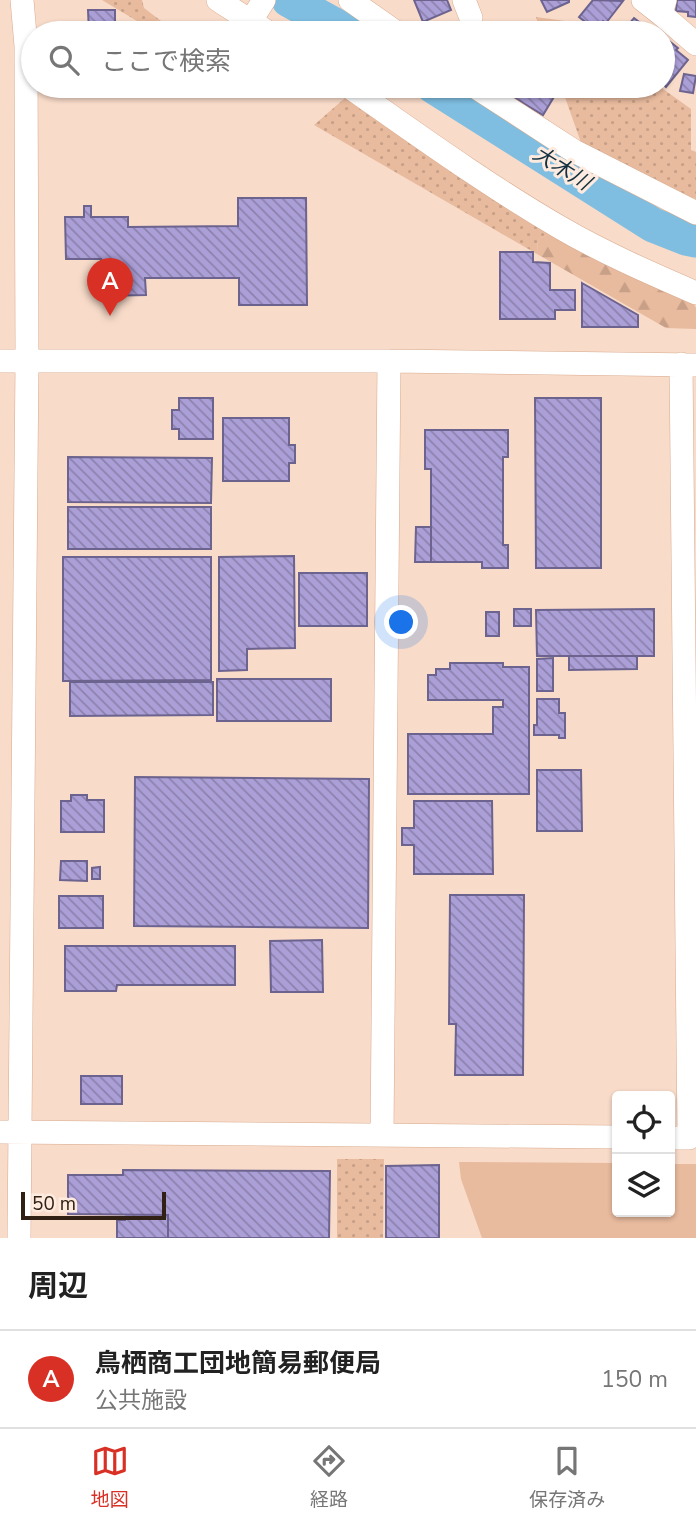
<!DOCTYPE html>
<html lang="ja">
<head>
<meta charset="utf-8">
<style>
	:root { --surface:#fff; --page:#f2f2f2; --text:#222; --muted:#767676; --line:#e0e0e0; --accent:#d93025 }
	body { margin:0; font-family:"Nunito Sans","Noto Sans JP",sans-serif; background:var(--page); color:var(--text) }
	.controls { position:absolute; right:21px; bottom:21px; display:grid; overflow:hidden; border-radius:7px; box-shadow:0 2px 5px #0004 }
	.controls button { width:63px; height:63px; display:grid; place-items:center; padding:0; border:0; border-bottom:2px solid var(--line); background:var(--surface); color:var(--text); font:35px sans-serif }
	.scale { position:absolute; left:21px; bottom:18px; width:145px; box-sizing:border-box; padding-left:7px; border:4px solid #312014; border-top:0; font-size:19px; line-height:24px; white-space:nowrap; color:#312014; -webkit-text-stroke:5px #feebdf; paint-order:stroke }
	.you { position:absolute; left:402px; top:623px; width:24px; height:24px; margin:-18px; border:5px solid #fff; border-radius:50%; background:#1a73e8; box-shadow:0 0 0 10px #1a73e833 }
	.badge { display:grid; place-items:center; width:46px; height:46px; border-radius:50%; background:var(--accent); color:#fff; font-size:23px; font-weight:700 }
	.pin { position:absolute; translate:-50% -58px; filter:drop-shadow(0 2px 4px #0008) }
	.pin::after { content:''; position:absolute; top:37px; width:24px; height:21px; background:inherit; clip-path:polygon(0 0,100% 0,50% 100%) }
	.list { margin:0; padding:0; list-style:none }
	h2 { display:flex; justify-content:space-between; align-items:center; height:91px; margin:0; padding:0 28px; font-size:30px }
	h2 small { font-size:23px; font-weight:400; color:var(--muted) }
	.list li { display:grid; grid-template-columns:46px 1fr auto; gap:21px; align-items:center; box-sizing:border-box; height:98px; padding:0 28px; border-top:2px solid var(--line) }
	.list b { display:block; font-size:26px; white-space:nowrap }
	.list p { margin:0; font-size:23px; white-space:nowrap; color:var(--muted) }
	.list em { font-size:23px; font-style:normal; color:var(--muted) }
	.icon { flex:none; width:38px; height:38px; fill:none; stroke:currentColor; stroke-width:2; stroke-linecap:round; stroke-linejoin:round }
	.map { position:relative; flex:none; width:696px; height:1238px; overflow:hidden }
	.search { position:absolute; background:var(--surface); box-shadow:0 2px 5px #0004; left:21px; right:21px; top:21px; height:77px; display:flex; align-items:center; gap:18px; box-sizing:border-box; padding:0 24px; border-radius:38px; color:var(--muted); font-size:26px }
	.sheet { height:189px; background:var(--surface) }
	nav { display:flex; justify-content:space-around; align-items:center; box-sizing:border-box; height:98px; border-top:2px solid var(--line); background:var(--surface); font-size:19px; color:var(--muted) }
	nav a { display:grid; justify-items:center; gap:4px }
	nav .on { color:var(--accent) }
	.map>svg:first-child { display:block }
	.grass { fill:url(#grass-dots) }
	.forest { fill:url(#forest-firs) }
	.park { fill:#e8ba9e }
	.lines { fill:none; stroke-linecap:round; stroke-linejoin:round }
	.river { stroke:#7fbee1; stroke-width:35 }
	.building { fill:url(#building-back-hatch); stroke:#6c638e; stroke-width:2 }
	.minor-casing { stroke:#d8aa8d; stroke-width:24 }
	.minor { stroke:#fff; stroke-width:23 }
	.labels { text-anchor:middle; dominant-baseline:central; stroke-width:6; stroke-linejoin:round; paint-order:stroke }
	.water-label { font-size:21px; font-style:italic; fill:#143140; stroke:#feebdf }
</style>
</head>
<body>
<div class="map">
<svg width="696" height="1238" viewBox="0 0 696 1238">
	<defs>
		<pattern id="grass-dots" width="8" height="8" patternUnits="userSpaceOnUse" patternTransform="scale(1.75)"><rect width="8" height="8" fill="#e8ba9e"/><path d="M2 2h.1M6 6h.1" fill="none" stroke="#c7a087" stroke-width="1.8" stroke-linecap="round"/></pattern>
		<pattern id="forest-firs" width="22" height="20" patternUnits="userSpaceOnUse" patternTransform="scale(1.75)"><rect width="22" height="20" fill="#e8ba9e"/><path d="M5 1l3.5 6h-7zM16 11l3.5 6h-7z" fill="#c7a087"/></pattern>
		<pattern id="building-back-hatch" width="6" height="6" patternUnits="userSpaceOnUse" patternTransform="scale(1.75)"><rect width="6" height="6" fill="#ab9fd7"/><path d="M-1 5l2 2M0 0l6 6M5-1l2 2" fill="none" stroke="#8c81ad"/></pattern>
	</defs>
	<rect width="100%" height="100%" fill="#f8dbc9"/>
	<!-- grass -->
	<path class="grass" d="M102 0H142L144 8 177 33H157Z
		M536 17 572 22 587 33H541Z
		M561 86H659L691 109V150L696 152V199L672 192 584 151Z
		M345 98 552 233 538 239 537 254 314 125Z
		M337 1159H384L383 1238H337Z"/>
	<!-- forest -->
	<path class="forest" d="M552 233 694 304 696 308V329L666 328 537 254 538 239Z"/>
	<!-- park -->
	<path class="park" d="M459 1162 617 1163V1212H670V1164H696V1238H482L461 1179Z"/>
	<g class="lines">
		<!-- river -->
		<path class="river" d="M289 0 349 33
			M433 86 653 225 686 238 696 240"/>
	</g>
	<!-- building -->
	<path class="building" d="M414 0H447L451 10 423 22Z
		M541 0H569V2L547 12Z
		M593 0 623 1 606 23 603 21 596 30 579 17Z
		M677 0H696V17L688 16V12L676 11Z
		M88 10H115V33H89Z
		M634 18 652 32 651 33H621Z
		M664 37 678 48 676 50 688 60 666 87 663 84Z
		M684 74 696 76 693 93 680 91Z
		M509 86H539L555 95 543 115 505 92Z
		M238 198H306L307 305H239V278H145L146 295 101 296V259H66L65 217H84V206H91V217H128V227L238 226Z
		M500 252H533V262L550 263V290H575V310H555V319H500Z
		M582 283 638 315V327H582Z
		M179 398H213V439H179V429H172V410H179Z
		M535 398H601V568H536Z
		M223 418H289V445H295V463H289V481H223Z
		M425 430H508V457H503V545H508V568H482V562H431V469H425Z
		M68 457 212 458 211 503 68 502Z
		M68 507H211V549H68Z
		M416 527H431V562H415Z
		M294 556 295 648 247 649V670L219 671V557Z
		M63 557H211V680L63 681Z
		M299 573H367V626H299Z
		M514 609H531V626H514Z
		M654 609V656H537L536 610Z
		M486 612H499V636H486Z
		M569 656H637V669L569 670Z
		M553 658V691H537V659Z
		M450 663H503V667H529V794H408V734H493V707H503V700H428V675H436V669H450Z
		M217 679H331V721H217Z
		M70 682H213V715L70 716Z
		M537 699H559V713H565V738H559V735H534V725H537Z
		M537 770H581L582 831H537Z
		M135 777 369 779 368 928 134 926Z
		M71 795H87V800H104V832H61V801H71Z
		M414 801H492L493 874H414V845H402V828H414Z
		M61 861H87V881L60 880Z
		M100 867V879H92V868Z
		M450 895H524L523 1075H455L456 1024H449Z
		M59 896H103V928H59Z
		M322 940 323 992H271L270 941Z
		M65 946H235V985H117L116 991H65Z
		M81 1076H122V1104H81Z
		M439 1165V1238H386V1166Z
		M123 1170 330 1171 329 1238H168V1215L68 1214V1175H123Z
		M125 1215H168V1238H117V1220H125Z"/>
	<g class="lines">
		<!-- minor casing -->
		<g class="minor-casing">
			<path id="minor" d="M218 0 269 33
				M350 0 397 33
				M464 0 471 18
				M643 0 661 14 665 0
				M661 14 696 44
				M250 22 264 0
				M348 86C418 135 487 185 561 228 604 253 650 273 696 293
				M474 86 574 151 696 213
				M0 361H389L696 365
				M0 1132 617 1137
				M382 1135 389 361
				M670 1138H689L681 364
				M19 1238 27 362 26 46 22 0"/>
		</g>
		<!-- minor -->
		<use href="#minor" class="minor"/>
	</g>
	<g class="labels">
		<!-- water labels -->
		<g class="water-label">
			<text transform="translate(562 168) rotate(32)">大木川</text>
		</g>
	</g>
</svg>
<div class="controls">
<button><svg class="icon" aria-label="locate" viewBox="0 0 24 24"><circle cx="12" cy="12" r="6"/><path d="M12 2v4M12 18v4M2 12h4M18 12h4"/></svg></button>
<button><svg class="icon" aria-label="layers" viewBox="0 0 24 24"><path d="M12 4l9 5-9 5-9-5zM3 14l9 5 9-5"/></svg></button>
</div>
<div class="scale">50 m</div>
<div class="you"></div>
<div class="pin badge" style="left:110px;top:316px">A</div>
<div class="search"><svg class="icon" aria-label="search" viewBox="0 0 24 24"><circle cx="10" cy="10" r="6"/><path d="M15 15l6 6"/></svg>ここで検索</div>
</div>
<section class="sheet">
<h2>周辺<small></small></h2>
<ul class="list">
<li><span class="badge">A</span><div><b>鳥栖商工団地簡易郵便局</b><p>公共施設</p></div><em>150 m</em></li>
</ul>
</section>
<nav>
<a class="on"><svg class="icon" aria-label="map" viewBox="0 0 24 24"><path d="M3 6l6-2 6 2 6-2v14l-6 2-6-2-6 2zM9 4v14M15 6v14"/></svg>地図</a>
<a><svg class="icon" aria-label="directions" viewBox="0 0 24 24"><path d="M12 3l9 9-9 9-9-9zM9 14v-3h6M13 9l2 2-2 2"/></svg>経路</a>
<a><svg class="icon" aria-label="saved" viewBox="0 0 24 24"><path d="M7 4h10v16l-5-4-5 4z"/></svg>保存済み</a>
</nav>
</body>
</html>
